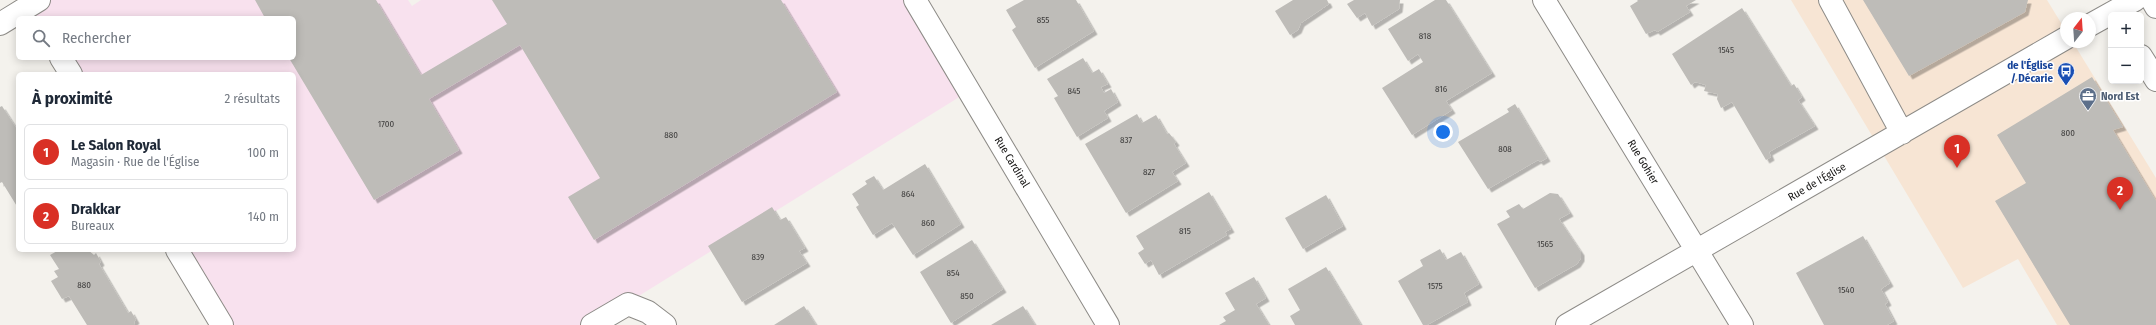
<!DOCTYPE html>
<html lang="fr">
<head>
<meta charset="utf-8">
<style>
	:root { --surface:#fff; --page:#f6f6f7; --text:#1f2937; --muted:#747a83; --line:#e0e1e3; --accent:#d93025 }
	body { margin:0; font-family:"Fira Sans Condensed",sans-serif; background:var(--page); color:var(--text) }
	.controls { position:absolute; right:12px; top:12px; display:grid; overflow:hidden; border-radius:6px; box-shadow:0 2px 10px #0003 }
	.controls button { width:36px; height:36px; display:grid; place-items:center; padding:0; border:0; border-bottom:1px solid var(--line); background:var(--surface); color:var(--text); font:20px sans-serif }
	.compass { position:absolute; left:2060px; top:12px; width:36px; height:36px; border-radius:50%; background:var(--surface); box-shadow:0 2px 10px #0003; rotate:17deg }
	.you { position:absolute; left:1443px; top:132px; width:14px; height:14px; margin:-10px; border:3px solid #fff; border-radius:50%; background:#1a73e8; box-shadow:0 0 0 6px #1a73e833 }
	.badge { display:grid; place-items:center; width:26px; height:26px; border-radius:50%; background:var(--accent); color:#fff; font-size:13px; font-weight:700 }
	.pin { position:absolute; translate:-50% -33px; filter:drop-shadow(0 1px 2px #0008) }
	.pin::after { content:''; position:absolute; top:21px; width:14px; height:12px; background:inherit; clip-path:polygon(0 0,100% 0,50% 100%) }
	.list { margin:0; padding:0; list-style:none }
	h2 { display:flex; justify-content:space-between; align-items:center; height:52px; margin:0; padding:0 16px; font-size:17px }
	h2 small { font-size:13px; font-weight:400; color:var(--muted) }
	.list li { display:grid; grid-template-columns:26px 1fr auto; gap:12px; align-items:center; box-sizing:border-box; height:56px; margin:0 8px 8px; padding:0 8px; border:1px solid var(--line); border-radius:6px }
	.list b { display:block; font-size:15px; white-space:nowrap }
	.list p { margin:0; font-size:13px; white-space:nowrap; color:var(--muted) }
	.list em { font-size:13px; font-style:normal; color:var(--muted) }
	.icon { flex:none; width:22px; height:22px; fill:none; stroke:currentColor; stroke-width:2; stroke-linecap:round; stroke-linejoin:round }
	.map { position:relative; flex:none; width:2156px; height:325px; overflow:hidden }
	.search { position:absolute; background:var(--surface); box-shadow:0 2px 10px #0003; left:16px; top:16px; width:280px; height:44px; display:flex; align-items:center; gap:10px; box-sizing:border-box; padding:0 14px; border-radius:6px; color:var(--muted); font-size:15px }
	.panel { position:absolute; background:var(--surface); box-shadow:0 2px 10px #0003; left:16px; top:72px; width:280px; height:180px; border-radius:6px }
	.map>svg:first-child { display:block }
	.commercial { fill:#f7e5d4 }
	.education { fill:#f8e1ee }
	.building { fill:#bebcb8; filter:url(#shadow) }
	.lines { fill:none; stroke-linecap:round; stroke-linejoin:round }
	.minor-casing { stroke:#8d8b87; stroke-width:24 }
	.minor { stroke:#fff; stroke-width:22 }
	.labels { text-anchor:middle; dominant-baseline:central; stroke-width:3; stroke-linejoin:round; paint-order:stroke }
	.number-label { font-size:9px; fill:#3e3d3c }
	.transit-label { font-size:11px; font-weight:bold; fill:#164399; stroke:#fff; text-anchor:end }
	.service-label { font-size:11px; font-weight:bold; fill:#4e5e75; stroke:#fff; text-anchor:start }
	.street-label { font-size:11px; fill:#141312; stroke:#fff }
</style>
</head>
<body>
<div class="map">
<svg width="2156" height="325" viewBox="0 0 2156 325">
	<defs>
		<filter id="shadow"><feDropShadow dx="3.5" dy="3.5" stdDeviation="0" flood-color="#0004"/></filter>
	</defs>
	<rect width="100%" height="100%" fill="#f4f2ed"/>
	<!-- commercial -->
	<path class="commercial" d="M1791 0H2047L2156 178V325H2057L2018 259 1963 288Z"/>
	<!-- education -->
	<path class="education" d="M39 0H408L412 6 421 0H915L969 91 592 325H222L177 250H294V74H71L61 58H294V18H37L30 6Z"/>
	<!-- building -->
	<path class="building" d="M255 0H376L421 75 507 24 492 0H781L837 92 594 240 568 197 600 178 520 45 429 99 459 150 374 200 289 58H294V18H265Z
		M1024 0H1076L1094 31 1035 68 1012 30 1016 27 1006 10Z
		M1293 0H1327L1329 4 1301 23 1298 30 1290 35 1275 11Z
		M1354 0H1400L1399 9 1372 26 1365 13 1357 18 1347 4Z
		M1435 0H1446L1492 73 1446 101 1452 110 1412 135 1382 88 1423 62 1418 54 1408 61 1388 29Z
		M1637 0H1696L1686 6 1690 12 1657 32 1655 30 1646 34 1630 6 1638 1Z
		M1863 0H2028L2025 12 1909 76Z
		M1742 8 1791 86 1794 84 1802 97 1798 100 1815 126 1769 152 1771 157 1766 160 1732 102 1721 108 1717 99 1718 94 1704 91 1706 85 1695 82 1691 85 1672 54Z
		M1083 58 1092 73 1099 69 1108 84 1101 87 1104 93 1111 89 1118 102 1104 111 1108 118 1077 137 1054 98 1058 96 1047 79Z
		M2092 77 2123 127 2113 130 2156 201V325H2070L1995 201 2026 183 1997 135Z
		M1515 104 1547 158 1540 162 1538 160 1488 189 1458 142 1509 112 1507 109Z
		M2 106 18 131V208L2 182 0 183V107Z
		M1137 114 1142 123 1156 115 1167 134 1169 133 1176 142 1174 144 1186 163 1172 172 1178 181 1126 213 1085 144Z
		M925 164 961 224 913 255 892 223 873 235 856 207 859 205 852 194 867 184 865 181 874 176 883 190Z
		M1209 192 1231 229 1225 232 1227 235 1159 275 1151 260 1145 264 1138 253 1144 249 1136 236Z
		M1550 193 1558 194 1570 213 1559 219 1581 252V258L1577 264 1535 288 1497 224 1510 217 1506 211 1519 204 1523 209Z
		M1326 195 1343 226 1303 249 1285 218Z
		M772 207 780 220 786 217 805 248 799 251 807 263 742 302 708 246Z
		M1863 236 1890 283 1881 289 1888 302 1885 304 1894 321 1887 325H1824L1796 273Z
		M972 240 1003 289 951 323 920 272Z
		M1440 249 1446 260 1461 252 1479 284 1464 293 1468 302 1427 325H1423L1398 281 1423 266 1420 260Z
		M59 250H88L94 255 96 253 101 262 99 264 128 313 131 311 136 320 134 322 135 325H87L69 296 62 299 51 281 58 277 54 271 59 269 50 255Z
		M1326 267 1361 325H1295L1290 316 1300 310 1288 289Z
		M1254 277 1266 298 1256 304 1269 325H1219L1226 321 1223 317 1235 310 1225 293Z
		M804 306 816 325H774Z
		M1023 306 1035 325H991Z"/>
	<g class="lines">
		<!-- minor casing -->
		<g class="minor-casing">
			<path id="minor" d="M915 0 1108 325
				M1544 0 1742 325
				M1830 0 1902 133
				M2152 0 2156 7
				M0 24 39 0
				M2090 25 2135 0
				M2141 56 2156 80
				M61 58 71 74
				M177 250 222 325
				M592 325 628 304 648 312 665 325
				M1567 325 2066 38"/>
		</g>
		<!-- minor -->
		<use href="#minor" class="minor"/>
	</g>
	<!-- icons -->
	<defs>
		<g id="bus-pin" transform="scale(0.9)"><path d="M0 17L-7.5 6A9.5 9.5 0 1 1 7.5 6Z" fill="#1a4fb4" stroke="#fff"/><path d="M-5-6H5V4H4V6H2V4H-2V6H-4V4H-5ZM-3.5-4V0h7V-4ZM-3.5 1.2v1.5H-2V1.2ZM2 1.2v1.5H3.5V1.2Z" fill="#fff"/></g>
		<g id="office-pin" transform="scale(0.9)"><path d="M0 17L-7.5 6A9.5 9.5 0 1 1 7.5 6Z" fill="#5c6f8a" stroke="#fff"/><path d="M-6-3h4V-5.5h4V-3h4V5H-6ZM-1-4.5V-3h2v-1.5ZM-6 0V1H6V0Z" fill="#fff"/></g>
	</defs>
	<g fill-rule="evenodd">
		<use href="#bus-pin" x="2066" y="71"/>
		<use href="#office-pin" x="2088" y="96"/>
	</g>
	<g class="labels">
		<!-- number labels -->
		<g class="number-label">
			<text x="1043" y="20">855</text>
			<text x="1425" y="36">818</text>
			<text x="1726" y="50">1545</text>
			<text x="1441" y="89">816</text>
			<text x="1074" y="91">845</text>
			<text x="386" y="124">1700</text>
			<text x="2068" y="133">800</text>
			<text x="671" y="135">880</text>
			<text x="1126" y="140">837</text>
			<text x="1505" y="149">808</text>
			<text x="1149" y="172">827</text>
			<text x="908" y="194">864</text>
			<text x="928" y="223">860</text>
			<text x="1185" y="231">815</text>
			<text x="1545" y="244">1565</text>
			<text x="758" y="257">839</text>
			<text x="953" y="273">854</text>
			<text x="84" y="285">880</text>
			<text x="1435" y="286">1575</text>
			<text x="1846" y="290">1540</text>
			<text x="967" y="296">850</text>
		</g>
		<!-- transit labels -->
		<g class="transit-label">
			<text x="2053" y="65">de l'Église<tspan x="2053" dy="13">/ Décarie</tspan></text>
		</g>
		<!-- service labels -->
		<g class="service-label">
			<text x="2101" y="96">Nord Est</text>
		</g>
		<!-- street labels -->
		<g class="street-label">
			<text transform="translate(1012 162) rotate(59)">Rue Cardinal</text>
			<text transform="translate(1643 162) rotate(59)">Rue Gohier</text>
			<text transform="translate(1817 182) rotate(-30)">Rue de l'Église</text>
		</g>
	</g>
</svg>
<div class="controls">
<button>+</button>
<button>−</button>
</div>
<svg class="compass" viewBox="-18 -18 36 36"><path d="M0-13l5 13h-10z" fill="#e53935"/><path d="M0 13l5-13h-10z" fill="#747a83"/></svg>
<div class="you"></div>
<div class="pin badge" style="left:1957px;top:168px">1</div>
<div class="pin badge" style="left:2120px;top:210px">2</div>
<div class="search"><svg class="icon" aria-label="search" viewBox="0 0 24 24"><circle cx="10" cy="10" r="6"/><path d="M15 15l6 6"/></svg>Rechercher</div>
<section class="panel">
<h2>À proximité<small>2 résultats</small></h2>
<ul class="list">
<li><span class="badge">1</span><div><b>Le Salon Royal</b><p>Magasin · Rue de l'Église</p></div><em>100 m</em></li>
<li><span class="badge">2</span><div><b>Drakkar</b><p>Bureaux</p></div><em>140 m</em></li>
</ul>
</section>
</div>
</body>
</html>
